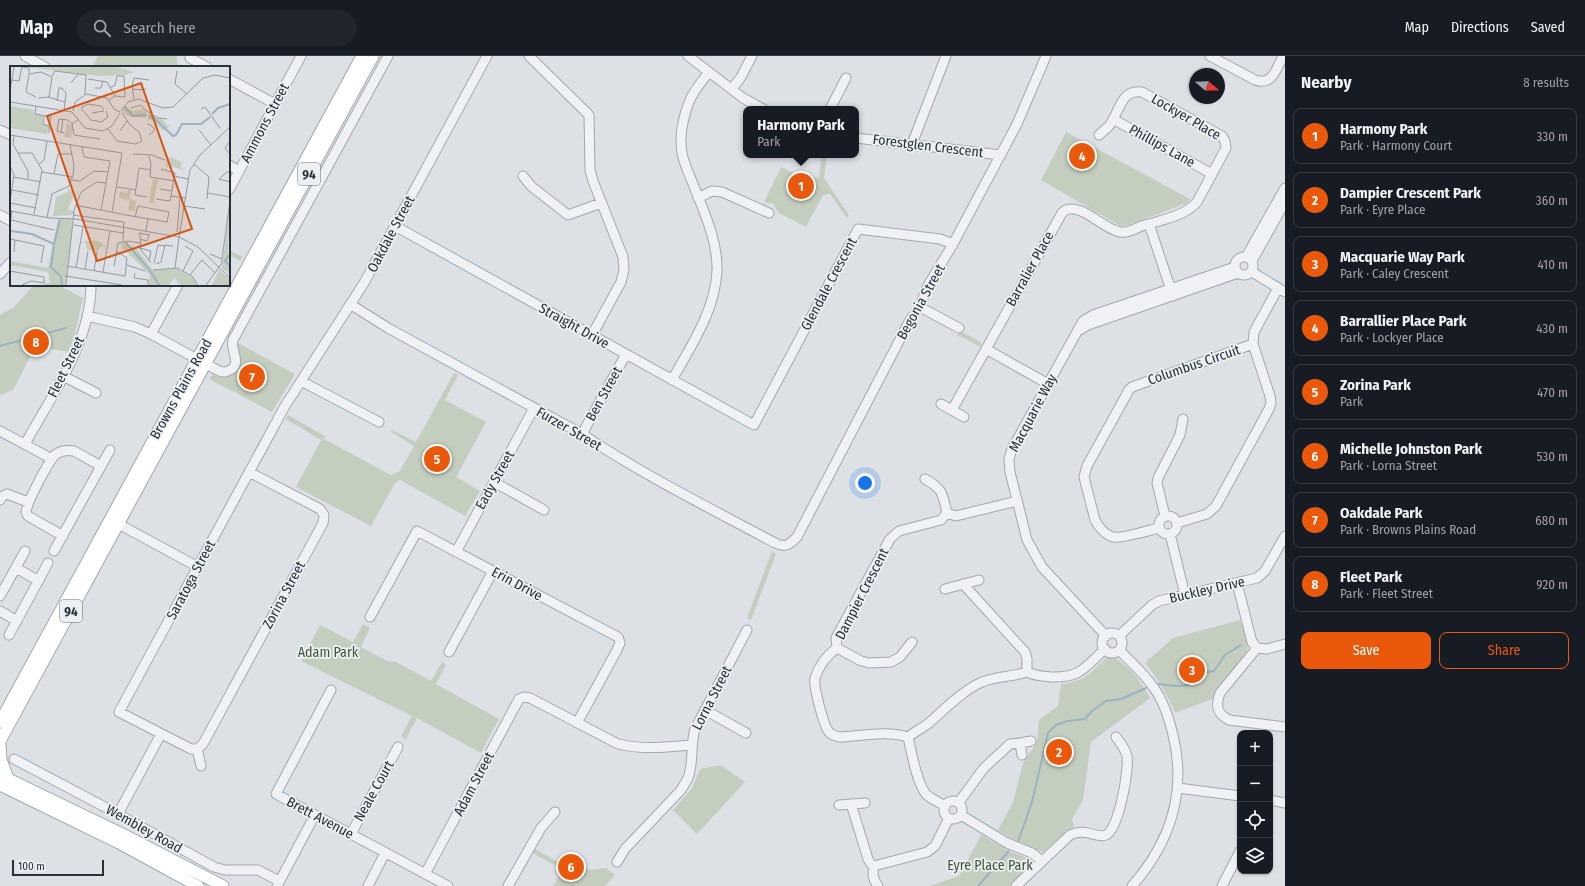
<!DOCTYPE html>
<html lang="en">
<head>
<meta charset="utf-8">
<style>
	:root { --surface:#171b24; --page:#20242c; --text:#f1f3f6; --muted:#9ea1a6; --line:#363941; --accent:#ea580c }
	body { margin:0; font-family:"Fira Sans Condensed",sans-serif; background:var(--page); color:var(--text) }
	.controls { position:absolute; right:12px; bottom:12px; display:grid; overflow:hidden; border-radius:8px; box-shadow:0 1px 3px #0004 }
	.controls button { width:36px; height:36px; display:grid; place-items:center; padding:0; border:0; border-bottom:1px solid var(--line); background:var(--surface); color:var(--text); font:20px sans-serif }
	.compass { position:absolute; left:1189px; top:12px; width:36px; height:36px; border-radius:50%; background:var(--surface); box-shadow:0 1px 3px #0004; rotate:109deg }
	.scale { position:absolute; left:12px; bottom:10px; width:92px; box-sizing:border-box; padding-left:4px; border:2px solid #28303a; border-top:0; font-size:11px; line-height:14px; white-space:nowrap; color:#28303a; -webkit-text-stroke:3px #ecf0f3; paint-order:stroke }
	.you { position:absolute; left:865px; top:427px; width:14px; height:14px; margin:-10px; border:3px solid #fff; border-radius:50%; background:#1a73e8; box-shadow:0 0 0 6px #1a73e833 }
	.badge { display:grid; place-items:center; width:26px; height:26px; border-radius:50%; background:var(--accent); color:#fff; font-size:13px; font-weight:700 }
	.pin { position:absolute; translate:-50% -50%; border:2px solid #fff; box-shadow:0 1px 4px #0006 }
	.popup { position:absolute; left:743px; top:50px; width:116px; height:52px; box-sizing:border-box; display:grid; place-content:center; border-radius:8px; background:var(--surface); filter:drop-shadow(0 1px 3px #0005); font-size:13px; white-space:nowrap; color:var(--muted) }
	.popup b { font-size:15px; color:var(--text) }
	.popup::after { content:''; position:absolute; left:50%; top:100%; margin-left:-8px; border:8px solid transparent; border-top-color:var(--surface) }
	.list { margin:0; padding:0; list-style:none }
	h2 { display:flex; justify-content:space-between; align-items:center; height:52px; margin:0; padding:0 16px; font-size:17px }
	h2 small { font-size:13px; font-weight:400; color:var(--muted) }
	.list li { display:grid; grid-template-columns:26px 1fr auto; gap:12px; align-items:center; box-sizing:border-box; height:56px; margin:0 8px 8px; padding:0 8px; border:1px solid var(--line); border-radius:8px }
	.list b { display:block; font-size:15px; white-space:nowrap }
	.list p { margin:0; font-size:13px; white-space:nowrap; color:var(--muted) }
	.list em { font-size:13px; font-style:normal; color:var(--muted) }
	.actions { display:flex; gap:8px; padding:12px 16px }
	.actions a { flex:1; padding:9px 0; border:1px solid var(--accent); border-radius:8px; text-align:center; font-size:14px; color:var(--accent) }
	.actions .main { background:var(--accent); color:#fff }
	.icon { flex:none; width:22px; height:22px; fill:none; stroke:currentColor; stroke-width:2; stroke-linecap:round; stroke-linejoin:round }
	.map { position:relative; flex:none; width:1285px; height:830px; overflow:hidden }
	header { display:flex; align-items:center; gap:24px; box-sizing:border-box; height:56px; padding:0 20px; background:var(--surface); border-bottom:1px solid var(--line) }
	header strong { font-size:19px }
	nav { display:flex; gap:22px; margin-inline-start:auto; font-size:14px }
	.search { width:280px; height:36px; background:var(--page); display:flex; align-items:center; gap:10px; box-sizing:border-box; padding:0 14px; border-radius:22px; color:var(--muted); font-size:15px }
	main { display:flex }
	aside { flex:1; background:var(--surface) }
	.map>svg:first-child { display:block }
	.green { fill:#c4cebf }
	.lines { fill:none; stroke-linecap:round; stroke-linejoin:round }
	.stream { stroke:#9bb2c2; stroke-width:2 }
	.minor-casing { stroke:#a3a8ae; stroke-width:11 }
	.major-casing { stroke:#9da7af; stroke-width:13 }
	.minor { stroke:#eff1f4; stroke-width:9 }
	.major { stroke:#fff; stroke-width:11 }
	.labels { text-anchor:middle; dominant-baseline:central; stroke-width:3.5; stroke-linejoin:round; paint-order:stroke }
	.shield { fill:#ecf0f3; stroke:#636a72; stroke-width:1 }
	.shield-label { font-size:13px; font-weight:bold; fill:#28303a }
	.street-label { font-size:14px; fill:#28303a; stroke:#ecf0f3 }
	.park-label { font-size:14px; fill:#3f5437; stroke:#ecf0f3 }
	.inset-river { fill:none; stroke:#9bb2c2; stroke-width:2 }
	.inset-road { fill:none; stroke:#959aa1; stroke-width:1 }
	.view { fill:#d55511; fill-opacity:0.15; stroke:#d55511; stroke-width:2 }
	.inset-edge { fill:none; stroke:#28303a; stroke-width:2 }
</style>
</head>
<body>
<header>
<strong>Map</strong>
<div class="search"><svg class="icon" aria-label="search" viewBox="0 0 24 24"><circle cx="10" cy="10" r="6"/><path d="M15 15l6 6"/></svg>Search here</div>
<nav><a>Map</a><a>Directions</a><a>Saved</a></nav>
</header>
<main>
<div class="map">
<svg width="1285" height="830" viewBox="0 0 1285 830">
	<rect width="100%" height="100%" fill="#dde1e5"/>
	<!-- green -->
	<path class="green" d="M98 0H177V7L181 11H92Z
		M1066 76 1190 143 1187 147 1129 169 1120 170 1041 124Z
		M822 99H827L824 122 849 159 847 162 830 138 823 139 806 171 779 157 773 148 764 146 781 111 798 119 819 122Z
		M229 194 243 201 240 205 229 199Z
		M34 229H58L83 242 74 282 68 296 36 290 13 334 0 339V259L14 251Z
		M962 271V276L981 286V291L960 280 957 281Z
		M238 287 295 318 272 356 209 323 213 318 222 320 239 307 240 301 236 291Z
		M454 317 458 319 445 344 486 366 456 421 480 435 465 460 400 424 395 427 371 470 296 431 321 384 286 363 288 359 325 380 324 383 391 419 400 415 414 390 391 376 392 374 416 386Z
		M772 495 776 498 751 564 747 562Z
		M1240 564 1248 587 1247 595 1212 643 1175 657C1167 638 1158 623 1145 607L1173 582Z
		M363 568 370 572 361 591 387 605 396 606 431 625 442 606 446 609 436 628 499 663 481 697 417 662 406 683 401 680 412 660 301 605 320 569 353 586Z
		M1110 600C1128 607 1141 625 1150 642L1091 686 1083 744 1072 763 1074 770 1043 796 1020 788 998 774 1013 746 1023 707 1037 686 1039 664 1058 650 1061 628C1069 627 1078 625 1086 620 1095 615 1100 605 1110 600Z
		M721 709 745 726 697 778 673 754 692 732 700 713Z
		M981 779 1011 796 1030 803 1033 806 1032 809 1011 830H929L959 820Z
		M535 793 565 810 571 802 589 814 606 812 615 819 605 830H553L563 814 533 797Z"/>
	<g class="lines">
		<!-- stream -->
		<path class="stream" d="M0 290 66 272
			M1158 628C1178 631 1192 633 1206 616L1214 615 1225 599 1241 589
			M1018 786 1032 746 1048 677 1056 669 1068 665 1085 663 1092 655 1106 645 1121 643 1146 632
			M978 830 1009 795"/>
		<!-- minor casing -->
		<g class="minor-casing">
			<path id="minor" d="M25 0 45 11
				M529 0 589 59 590 114 593 125 623 201 624 214 621 226 592 279
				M688 0 743 42 763 53
				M1210 0 1255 24C1273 30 1276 13 1283 0
				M190 2 207 11
				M229 23 275 48
				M732 33 741 21 752 0
				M830 53 846 22
				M1113 63 1212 118
				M0 74 11 79
				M1099 79C1102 76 1106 73 1109 70 1120 56 1120 33 1142 36L1222 80 1225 85 1226 92 1197 146C1186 159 1165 163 1149 168L1173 240
				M856 82 1001 99
				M912 88 946 0
				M229 109 239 115
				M523 120 531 130 568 159 601 147
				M229 134 301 0
				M698 142 712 135 722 136 769 157
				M0 159 11 165
				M395 170 754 369 858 173 940 183 953 188
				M1235 210a9 9 0 1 1 18 0a9 9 0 1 1-18 0Z
				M1246 201 1285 132
				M1252 205 1285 146
				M1252 216 1285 236
				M0 218 11 206
				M350 248 388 272 582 378C643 419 710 452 775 487 786 492 789 489 797 481L910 264 920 251 927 231 953 188 1017 68 1046 0
				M920 251 959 272
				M87 260 135 271 151 278 219 315C224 317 227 316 232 313 241 305 230 294 233 284L388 0
				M1078 275 1088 269 1238 217
				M151 278 178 229
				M1253 288 1254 276 1278 232
				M986 293 1048 328
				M63 320 96 337
				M672 324C691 290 715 255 717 215 718 185 704 156 693 128 689 118 684 108 682 97 679 80 683 62 689 46 693 36 702 25 709 16
				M301 325 379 366
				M941 348 964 361
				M952 354 1062 157C1064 155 1067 153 1070 153 1085 151 1104 173 1120 176 1130 178 1139 169 1149 168
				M0 375 52 403
				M582 378 626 298
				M25 388C52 339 91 286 91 229
				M249 416 320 453 324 459 323 467 203 688 197 693H191L119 656 285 350 364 227 487 0
				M925 423C944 434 942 437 947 457
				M494 426 544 454
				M0 444 3 440 7 438 28 446
				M1017 445 956 460 947 457 941 464 899 475 890 483 836 582 837 592C827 599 819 610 815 622 813 630 823 665 827 673 830 679 835 680 840 681 862 680 887 674 908 681 915 676 922 672 929 667 945 653 962 635 982 626 997 620 1012 621 1027 616 1035 620 1042 620 1051 621 1081 622 1085 611 1105 593
				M1159 469a9 9 0 1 1 18 0a9 9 0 1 1-18 0Z
				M1165 460 1157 427 1158 422 1180 379 1183 363
				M113 465 198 511
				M1159 472C1150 474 1120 483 1113 481 1105 479 1098 470 1095 464L1084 421 1087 410 1129 334 1132 331 1253 288 1270 340 1271 347 1269 353 1216 450 1207 458 1177 467
				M1170 478 1185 539
				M63 480 28 460 26 456C27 446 49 404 56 398 62 394 68 394 74 395L101 410
				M54 495 110 394
				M456 496 534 352
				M16 512 39 525
				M1237 527 1252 586 1257 592 1267 593 1285 588
				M963 528 1025 596 1027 603V616
				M945 533 979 524
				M0 540 25 495
				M0 555 17 565
				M370 561 417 475 618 581 620 587 617 594 577 667
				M1102 587a10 10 0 1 1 20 0a10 10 0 1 1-20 0Z
				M9 579 48 507
				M1106 580 1042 511 1027 484 1010 416 1009 403 1012 393 1083 265 1093 259 1235 211
				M1119 580 1152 549 1159 545 1257 522 1265 515 1285 480
				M837 592 861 605 869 607 891 606 900 601 912 586
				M1257 592 1220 637C1215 650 1217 658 1229 664L1285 671
				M1119 594C1131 606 1144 617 1154 632 1164 646 1169 662 1173 679 1187 736 1170 787 1132 830
				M449 596 493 515
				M331 634 276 738 448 830
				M705 654 746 677
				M908 681C911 694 917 728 926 738 931 743 939 746 945 750
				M197 693 201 710
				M1022 699 1020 687 1031 685
				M14 703 118 758 214 811 225 814H258L279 825
				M1178 732 1240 740
				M1270 744 1285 747
				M944 754a9 9 0 1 1 18 0a9 9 0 1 1-18 0Z
				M959 746 984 712 1010 688 1020 687
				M851 748 868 803 871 808 874 810 927 796 935 790 949 762
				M839 749 865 747
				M118 758 161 678
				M961 759 1007 787 1032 797 1042 805
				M351 778 398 691
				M617 806 625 793 681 734C683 730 686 726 688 722 694 707 690 689 695 673L747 574
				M874 810C872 818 873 823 878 830
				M425 818 519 643 524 641 530 642 618 688C643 694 666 691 691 689
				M277 830 315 759
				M368 830 385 797
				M508 830 541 772 555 756
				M1016 830 1070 779C1086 771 1096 783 1106 779 1119 773 1129 714 1127 700 1125 693 1121 687 1116 681
				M1222 830 1240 795"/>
		</g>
		<!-- major casing -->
		<g class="major-casing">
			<path id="major" d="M0 666 362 0
				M0 685 373 0
				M0 688 1 704 8 722
				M0 719 124 779 223 830
				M0 729 119 787 198 830"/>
		</g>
		<!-- minor -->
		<use href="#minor" class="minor"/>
		<!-- major -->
		<use href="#major" class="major"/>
	</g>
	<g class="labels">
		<!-- shield labels -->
		<g class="shield">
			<rect x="298" y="107" width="22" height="22" rx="3"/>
			<rect x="60" y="544" width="22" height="22" rx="3"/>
		</g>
		<g class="shield-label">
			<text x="309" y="118">94</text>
			<text x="71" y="555">94</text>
		</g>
		<!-- street labels -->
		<g class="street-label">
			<text transform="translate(1186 61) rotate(30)">Lockyer Place</text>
			<text transform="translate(265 67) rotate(-62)">Ammons Street</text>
			<text transform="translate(928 90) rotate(7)">Forestglen Crescent</text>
			<text transform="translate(1162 90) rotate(29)">Phillips Lane</text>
			<text transform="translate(391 178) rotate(-62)">Oakdale Street</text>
			<text transform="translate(1030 213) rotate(-61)">Barralier Place</text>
			<text transform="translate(829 228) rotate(-62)">Glendale Crescent</text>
			<text transform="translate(921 246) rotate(-61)">Begonia Street</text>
			<text transform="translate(574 270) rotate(29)">Straight Drive</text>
			<text transform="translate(1194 309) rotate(-19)">Columbus Circuit</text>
			<text transform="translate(66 311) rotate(-64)">Fleet Street</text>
			<text transform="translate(181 333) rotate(-61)">Browns Plains Road</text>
			<text transform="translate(604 338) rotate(-61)">Ben Street</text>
			<text transform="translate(1033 357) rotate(-62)">Macquarie Way</text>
			<text transform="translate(569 373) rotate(30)">Furzer Street</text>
			<text transform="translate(495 424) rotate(-61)">Eady Street</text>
			<text transform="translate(191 524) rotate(-62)">Saratoga Street</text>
			<text transform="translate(517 528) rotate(28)">Erin Drive</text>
			<text transform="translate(1207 534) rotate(-13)">Buckley Drive</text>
			<text transform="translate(862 538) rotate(-63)">Dampier Crescent</text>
			<text transform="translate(284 539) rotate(-62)">Zorina Street</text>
			<text transform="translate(712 642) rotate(-63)">Lorna Street</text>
			<text transform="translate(474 728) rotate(-62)">Adam Street</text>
			<text transform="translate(374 735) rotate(-61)">Neale Court</text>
			<text transform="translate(320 762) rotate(28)">Brett Avenue</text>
			<text transform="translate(144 773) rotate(29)">Wembley Road</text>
		</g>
		<!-- park labels -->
		<g class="park-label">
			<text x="328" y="596">Adam Park</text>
			<text x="990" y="809">Eyre Place Park</text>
		</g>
	</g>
	<!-- overview -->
	<g transform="translate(10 10)">
		<rect width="220" height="220" fill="#dde1e5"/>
		<path d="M15 1H106L125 6 115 9 89 10ZM0 40 24 44V47L33 50 32 57 39 61 37 68 0 62ZM115 40 123 45 133 43 137 46 136 52 117 50 112 46ZM138 47 153 54 157 59H161L153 65 143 54H138ZM57 55 63 62 61 72 54 71ZM160 91 172 96 170 101 176 104 158 100 156 104V95ZM143 113H148L146 122 149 123H146L144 137H139L140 132H138L140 131 141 122 139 121H142ZM58 121 64 128 58 144 63 145 62 149 43 150 46 131 58 126ZM118 124H121L120 133 126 135 125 145 118 144 117 149 120 134 116 133 115 136V133L106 131H109L110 126 117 127ZM220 138 218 188 220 208 212 202ZM48 153H61L63 157 55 219H34L35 217H40L38 206 0 199V195L38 202ZM82 174 88 175 97 181 91 180 88 185 77 184 76 177 71 176ZM112 176H118L119 180 125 181 143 204 167 203 182 211 187 219H171L164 212 159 219H138L140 209 120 189 117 191 120 188 111 182ZM209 204 220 213V219H202Z" fill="#c4cebf"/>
		<path class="inset-river" d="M115 41 123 50 137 49M202 48 208 42 220 38M139 50 145 53 163 70 166 69 172 58H191L200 51M1 165 22 168 44 178 41 201 51 211 52 219M116 177 139 203 149 219M44 178 50 154M220 188 215 195 220 200"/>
		<path class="inset-road" d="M11 1 19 2V7M167 5 165 18 177 28M42 10 45 5 76 9 75 28M78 13 97 16 105 30 99 34M2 14 9 15 12 1M61 17 69 7M85 22H91L93 15M100 22 105 19 107 10H114L115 31 105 30M122 23 134 24 136 22M0 25 4 1M26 31 16 26 19 8 31 6 42 11 39 31 28 32M38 31 55 36M124 33 122 20 124 12 139 14M47 35 49 22H52L56 27 54 45M0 36 62 46 75 62 93 65 102 60 110 47M26 40 25 48 41 51 39 60M121 42 131 39 134 43 148 52 157 53M191 43 195 41 210 62M94 44 91 40 78 38 71 42 81 54 91 56 98 51 96 45M63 45 65 36 76 28 97 32 104 43 110 46M111 45 118 36 128 33 153 42 163 41 193 12 205 9 220 12M82 47 94 45M34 50 33 58 39 60V67M62 58 64 69 90 73M137 58 141 59 145 64 139 69M98 63 107 75 126 78 132 75 129 66 120 59 112 47M189 64 201 79M110 65 117 55M51 67 53 53M54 67 47 65 49 53 58 54 62 58 69 53M0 69 112 87 102 146M4 70 3 78 18 105V113M220 75 215 82 220 88M72 80 74 91 100 95 91 144M8 87H22L32 104 24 148M123 88 142 89 155 94M139 90 141 98 140 111 164 115M29 98 34 94 37 75M184 98 199 111 197 133M0 100 4 109 0 135M32 106 63 111M220 106H217L209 113 220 116M44 108 48 88H62M164 110 178 113M4 111 31 116M62 114 70 115 84 105 98 106M107 121 126 124M150 123 162 125M2 124 29 129M198 127 220 131M161 130 175 132M137 131 125 129 129 102 141 104M146 133 160 135 165 107 151 103M0 137 26 142M65 139 116 149 157 156 159 146 128 140 125 151M174 140 195 143M0 145 40 152 65 153 169 171 188 181 220 212M63 147 71 126 87 116 96 117M63 149 114 156 113 175M37 151 42 128 59 120 63 109 64 100 60 78M1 154 44 164M64 159 113 167M0 160 2 144M136 165 138 153M167 166 170 131M128 167 140 169M130 168V173L137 175 139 169M169 171 180 104 190 89 220 61M0 173 34 180 31 197M131 173 130 183 141 197M130 182 141 185 139 194M4 186 5 174M212 193 220 134M144 197 148 179 155 180M146 198 151 196 155 179 163 180M117 199 135 205M57 200 115 210 117 192 106 185M104 200 108 177 118 175 130 177M66 202 73 161M165 202 169 171M75 203 78 185M143 204 167 202 182 210 188 219M0 205 34 211V217L21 215 12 219M84 205 87 186M173 205 183 185 175 180M93 206 100 165M125 207 124 212 138 214V219M180 209 192 194 205 207M55 210 112 219M56 219 64 146M196 219 212 197V193L200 188"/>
		<path class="view" d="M131 17 182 163 87 195 37 50Z"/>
		<rect width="220" height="220" class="inset-edge"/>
	</g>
</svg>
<div class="controls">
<button>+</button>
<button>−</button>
<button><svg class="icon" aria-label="locate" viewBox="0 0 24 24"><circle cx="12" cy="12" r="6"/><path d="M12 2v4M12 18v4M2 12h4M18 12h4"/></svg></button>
<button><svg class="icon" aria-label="layers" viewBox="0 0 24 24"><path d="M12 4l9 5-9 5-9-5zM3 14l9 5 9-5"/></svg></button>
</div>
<svg class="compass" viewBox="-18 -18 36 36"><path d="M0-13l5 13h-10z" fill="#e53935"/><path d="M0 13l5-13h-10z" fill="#9ea1a6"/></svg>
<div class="scale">100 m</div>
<div class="you"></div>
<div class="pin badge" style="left:801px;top:130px">1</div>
<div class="popup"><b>Harmony Park</b>Park</div>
<div class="pin badge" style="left:1059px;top:696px">2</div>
<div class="pin badge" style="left:1192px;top:614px">3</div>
<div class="pin badge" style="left:1082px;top:100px">4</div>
<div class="pin badge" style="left:437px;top:403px">5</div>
<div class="pin badge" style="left:571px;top:811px">6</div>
<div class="pin badge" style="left:252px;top:321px">7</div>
<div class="pin badge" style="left:36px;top:286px">8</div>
</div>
<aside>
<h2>Nearby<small>8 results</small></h2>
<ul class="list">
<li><span class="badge">1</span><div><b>Harmony Park</b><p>Park · Harmony Court</p></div><em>330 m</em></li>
<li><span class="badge">2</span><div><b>Dampier Crescent Park</b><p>Park · Eyre Place</p></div><em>360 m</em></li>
<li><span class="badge">3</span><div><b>Macquarie Way Park</b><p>Park · Caley Crescent</p></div><em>410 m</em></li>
<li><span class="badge">4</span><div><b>Barrallier Place Park</b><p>Park · Lockyer Place</p></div><em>430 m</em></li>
<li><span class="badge">5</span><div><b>Zorina Park</b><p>Park</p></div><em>470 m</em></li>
<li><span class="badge">6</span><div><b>Michelle Johnston Park</b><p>Park · Lorna Street</p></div><em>530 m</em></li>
<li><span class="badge">7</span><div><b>Oakdale Park</b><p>Park · Browns Plains Road</p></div><em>680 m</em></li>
<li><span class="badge">8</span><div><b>Fleet Park</b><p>Park · Fleet Street</p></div><em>920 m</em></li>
</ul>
<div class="actions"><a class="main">Save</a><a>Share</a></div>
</aside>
</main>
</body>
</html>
